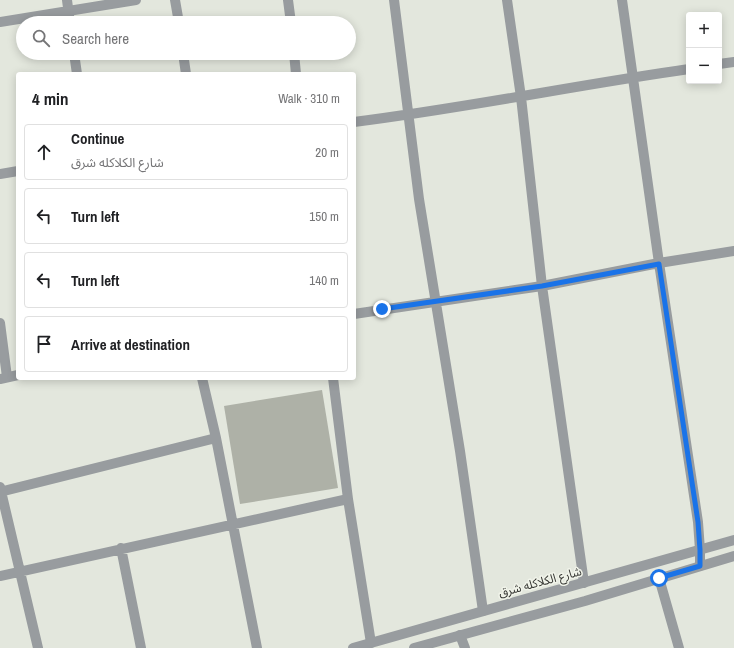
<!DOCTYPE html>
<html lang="en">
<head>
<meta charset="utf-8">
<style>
	:root { --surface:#fff; --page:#f2f2f2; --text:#202124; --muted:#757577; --line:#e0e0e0 }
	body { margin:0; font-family:"Archivo Narrow","Noto Sans Arabic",sans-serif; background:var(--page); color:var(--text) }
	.controls { position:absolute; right:12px; top:12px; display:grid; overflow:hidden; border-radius:4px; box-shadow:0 2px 10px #0003 }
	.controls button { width:36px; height:36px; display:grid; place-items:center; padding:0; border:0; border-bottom:1px solid var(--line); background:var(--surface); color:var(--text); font:20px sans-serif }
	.stop { position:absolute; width:12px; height:12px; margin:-9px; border:3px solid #1a73e8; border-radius:50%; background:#fff }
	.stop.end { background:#1a73e8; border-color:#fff; box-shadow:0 1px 4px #0008 }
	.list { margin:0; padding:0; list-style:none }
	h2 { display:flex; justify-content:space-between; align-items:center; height:52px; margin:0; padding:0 16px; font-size:17px }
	h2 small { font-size:13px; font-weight:400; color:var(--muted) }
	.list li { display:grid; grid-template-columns:26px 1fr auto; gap:12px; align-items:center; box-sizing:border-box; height:56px; margin:0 8px 8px; padding:0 8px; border:1px solid var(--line); border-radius:4px }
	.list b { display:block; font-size:15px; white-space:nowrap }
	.list p { margin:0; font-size:13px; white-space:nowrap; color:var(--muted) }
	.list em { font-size:13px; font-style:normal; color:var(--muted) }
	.icon { flex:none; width:22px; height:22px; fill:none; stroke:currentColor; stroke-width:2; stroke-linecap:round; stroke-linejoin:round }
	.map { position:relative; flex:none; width:734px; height:648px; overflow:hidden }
	.search { position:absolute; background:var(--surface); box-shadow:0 2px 10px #0003; left:16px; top:16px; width:340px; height:44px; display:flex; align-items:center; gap:10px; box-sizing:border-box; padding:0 14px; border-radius:22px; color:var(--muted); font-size:15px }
	.panel { position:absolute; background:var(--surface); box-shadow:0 2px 10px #0003; left:16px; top:72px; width:340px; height:308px; border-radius:4px }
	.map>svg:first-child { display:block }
	.building { fill:#aeb1a7 }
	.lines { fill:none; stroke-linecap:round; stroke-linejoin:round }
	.minor { stroke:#989c9f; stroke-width:10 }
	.tertiary { stroke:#989c9f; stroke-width:10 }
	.route { stroke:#1a73e8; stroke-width:5 }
	.labels { text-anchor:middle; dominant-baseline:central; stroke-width:3; stroke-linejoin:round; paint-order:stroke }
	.street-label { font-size:12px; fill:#363733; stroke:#f1f4ea }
</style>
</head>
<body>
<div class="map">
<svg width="734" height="648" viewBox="0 0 734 648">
	<rect width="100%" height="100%" fill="#e3e7dd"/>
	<!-- building -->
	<path class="building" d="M322 390 338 488 240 504 224 406Z"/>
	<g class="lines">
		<!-- minor -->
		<path class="minor" d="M67 0 70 23
			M175 0 179 23
			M288 0 291 23
			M394 0 419 199 460 451 483 611
			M507 0 521 97 542 286 584 583
			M622 0 659 263 698 522 700 550V566
			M0 22 136 0
			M74 53 77 74
			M183 53 186 74
			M294 53 296 74
			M719 64 734 62
			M354 122C466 108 577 85 689 69
			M0 174 18 171
			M354 314 542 286 659 263 734 251
			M0 323 7 377
			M202 378 216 438 257 648
			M333 378 348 499 371 643
			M0 379 18 375
			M0 487 38 648
			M0 492 216 438
			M121 548 141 648
			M0 576 348 499
			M659 578 679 648
			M460 635 465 648"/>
		<!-- tertiary -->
		<path class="tertiary" d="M353 648 734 540
			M414 648 585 601 734 556"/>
	</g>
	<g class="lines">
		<!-- route -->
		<path class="route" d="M382 309 542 286 659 264 698 522 700 550V566L659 578"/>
	</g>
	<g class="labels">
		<!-- street labels -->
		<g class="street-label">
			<text transform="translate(540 582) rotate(-15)">شارع الكلاكله شرق</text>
		</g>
	</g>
</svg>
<div class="controls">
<button>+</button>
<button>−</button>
</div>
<div class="stop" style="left:659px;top:578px"></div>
<div class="stop end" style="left:382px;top:309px"></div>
<div class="search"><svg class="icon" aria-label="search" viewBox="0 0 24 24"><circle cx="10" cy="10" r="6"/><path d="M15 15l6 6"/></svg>Search here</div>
<section class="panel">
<h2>4 min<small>Walk · 310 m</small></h2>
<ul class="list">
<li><svg class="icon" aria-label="ahead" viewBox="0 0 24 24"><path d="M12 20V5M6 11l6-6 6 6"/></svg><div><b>Continue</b><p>شارع الكلاكله شرق</p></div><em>20 m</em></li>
<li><svg class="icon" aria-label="left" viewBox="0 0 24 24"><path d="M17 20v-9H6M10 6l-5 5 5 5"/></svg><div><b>Turn left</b></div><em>150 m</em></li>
<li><svg class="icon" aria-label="left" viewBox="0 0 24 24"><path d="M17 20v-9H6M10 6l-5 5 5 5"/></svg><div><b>Turn left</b></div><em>140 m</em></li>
<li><svg class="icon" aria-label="arrive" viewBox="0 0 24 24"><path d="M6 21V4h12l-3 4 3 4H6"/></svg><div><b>Arrive at destination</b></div></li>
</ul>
</section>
</div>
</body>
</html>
